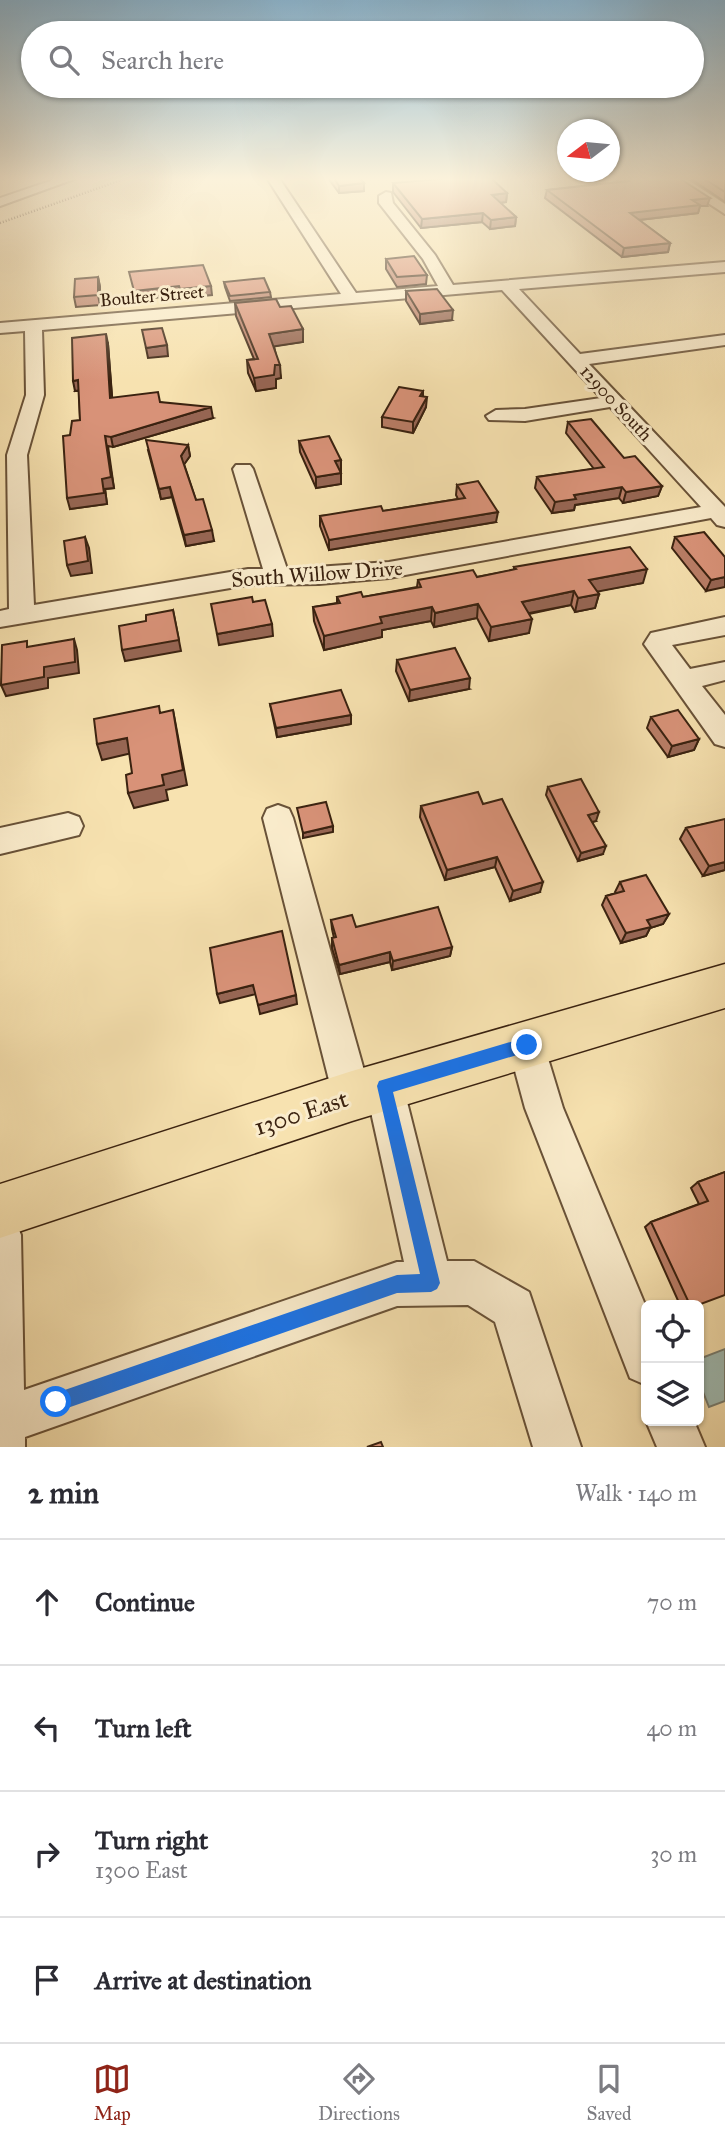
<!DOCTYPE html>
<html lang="en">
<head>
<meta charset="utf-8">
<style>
	:root { --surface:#fff; --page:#f2f2f3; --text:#2b2b33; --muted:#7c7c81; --line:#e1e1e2; --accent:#8f2418 }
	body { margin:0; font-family:"IM FELL Great Primer",serif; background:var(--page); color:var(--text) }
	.controls { position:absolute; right:21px; bottom:21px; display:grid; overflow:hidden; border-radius:10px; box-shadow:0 2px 5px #0004 }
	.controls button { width:63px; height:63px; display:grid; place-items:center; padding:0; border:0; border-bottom:2px solid var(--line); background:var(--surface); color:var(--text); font:35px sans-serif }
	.compass { position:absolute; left:557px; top:119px; width:63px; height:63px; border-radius:50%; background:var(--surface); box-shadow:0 2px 5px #0004; rotate:254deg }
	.stop { position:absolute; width:21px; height:21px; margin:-16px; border:5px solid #1a73e8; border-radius:50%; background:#fff }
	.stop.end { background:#1a73e8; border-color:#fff; box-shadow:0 2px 7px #0008 }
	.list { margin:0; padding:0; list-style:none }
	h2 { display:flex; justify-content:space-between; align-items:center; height:91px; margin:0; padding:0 28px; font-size:30px }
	h2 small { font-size:23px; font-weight:400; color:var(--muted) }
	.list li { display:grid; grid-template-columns:46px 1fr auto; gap:21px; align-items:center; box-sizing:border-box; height:126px; padding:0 28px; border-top:2px solid var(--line) }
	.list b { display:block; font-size:26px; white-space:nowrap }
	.list p { margin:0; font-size:23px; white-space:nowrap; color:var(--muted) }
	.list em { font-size:23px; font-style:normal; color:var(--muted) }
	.icon { flex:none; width:38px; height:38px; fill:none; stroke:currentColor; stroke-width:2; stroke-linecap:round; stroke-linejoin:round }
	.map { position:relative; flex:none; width:725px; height:1447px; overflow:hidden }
	.search { position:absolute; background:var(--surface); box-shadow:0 2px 5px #0004; left:21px; right:21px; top:21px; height:77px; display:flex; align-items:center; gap:18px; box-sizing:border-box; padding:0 24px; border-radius:38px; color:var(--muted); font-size:26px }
	.sheet { height:595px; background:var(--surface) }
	nav { display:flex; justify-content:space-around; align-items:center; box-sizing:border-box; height:98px; border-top:2px solid var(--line); background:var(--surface); font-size:19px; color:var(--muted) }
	nav a { display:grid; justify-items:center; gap:4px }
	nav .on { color:var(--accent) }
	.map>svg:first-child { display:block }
	.water { fill:#9fbcb4; stroke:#777e72; stroke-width:2 }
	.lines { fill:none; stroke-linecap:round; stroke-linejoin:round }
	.minor-casing { stroke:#695238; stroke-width:4 }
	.major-casing { stroke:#3a2210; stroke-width:3 }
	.path { stroke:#3a2210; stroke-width:2.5; stroke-dasharray:1 2; stroke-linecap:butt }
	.minor { fill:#faeccc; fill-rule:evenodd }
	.major { fill:#f7e2b0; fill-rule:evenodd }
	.wall { fill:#ba7e67; stroke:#3a2210; stroke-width:2 }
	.shaded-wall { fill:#976654; stroke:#3a2210; stroke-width:2 }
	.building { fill:#d89278; stroke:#3a2210; stroke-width:2 }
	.route { fill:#1a73e8 }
	.labels { text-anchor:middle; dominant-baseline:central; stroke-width:6; stroke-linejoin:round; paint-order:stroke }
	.far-street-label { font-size:18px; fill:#3a2210; stroke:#faeccc }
	.street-label { font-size:21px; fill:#3a2210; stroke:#faeccc }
	.near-street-label { font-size:24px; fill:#3a2210; stroke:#faeccc }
</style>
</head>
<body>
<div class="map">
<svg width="725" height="1447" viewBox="0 0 725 1447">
	<rect width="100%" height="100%" fill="#f7e2b0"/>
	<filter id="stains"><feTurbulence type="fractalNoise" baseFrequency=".00286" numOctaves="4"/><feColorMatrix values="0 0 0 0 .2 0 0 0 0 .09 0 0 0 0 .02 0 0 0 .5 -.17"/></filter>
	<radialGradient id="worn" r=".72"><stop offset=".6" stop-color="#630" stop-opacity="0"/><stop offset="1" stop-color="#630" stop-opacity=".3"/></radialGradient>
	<!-- water -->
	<path class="water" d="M725 1349V1401L709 1407 699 1382V1359Z"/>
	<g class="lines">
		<!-- minor casing -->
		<g class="minor-casing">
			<path id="minor" d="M59 178H77L0 206V198Z
				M267 178H279L356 293 438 286 423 259 379 203V196L386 192 391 193 393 203 435 255 453 285 725 262V272L519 289 580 354 725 335V345L589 364 725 507V527L717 525 711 518 389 578 319 584 248 585 0 627V611L9 609 7 455 26 395 25 331 0 333V323L341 294ZM502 290 601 398 525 409 496 410 486 416 489 420 525 421 610 407 701 507 389 562 287 569 253 469 250 465H236L233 469 263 569H248L34 605 27 455 44 395 42 330Z
				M670 178H685L725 204V214Z
				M725 617V635L672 645 690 669 725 662V680L702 686 725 715V747L715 744 644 644 651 633Z
				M278 805 289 809 293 818 367 1081 370 1072 384 1067 398 1072 403 1086 447 1261H474L529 1292 581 1447H533L495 1322 468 1305 397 1306 25 1437V1447H0V1214L15 1220 21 1235 24 1390 397 1262H404L369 1103 366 1110 352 1115 338 1110 333 1096 263 818 267 809Z
				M68 813 79 817 83 826 79 835 0 854V828Z
				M527 1026 540 1032 563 1108 646 1307V1385L630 1378 525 1108 508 1045 514 1032Z
				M646 1421H694L705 1447H657Z"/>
		</g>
		<!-- major casing -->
		<g class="major-casing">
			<path id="major" d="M725 964V1008L352 1121 0 1238V1184L352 1071Z"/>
		</g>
		<!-- path -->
		<path class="path" d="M0 223 127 178"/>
		<!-- minor -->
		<use href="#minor" class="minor"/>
		<!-- major -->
		<use href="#major" class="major"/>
	</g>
	<!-- wall -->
	<path class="wall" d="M328 178H359L364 183V191L339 193Z
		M614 178H679L707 206H700L698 213 639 220 670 243 668 252 622 257 545 198 547 190 619 182Z
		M690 178H725V202Z
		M393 183 507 193 506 202 500 203 516 217 515 226 490 229 482 222 421 228 393 192Z
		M386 259 427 275 426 284 397 287 386 269Z
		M98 277 100 287V305L76 307 74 297Z
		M224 282 270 292 271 297 230 301 225 287Z
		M406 291 452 320 420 324 406 301Z
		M235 303 280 307 303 329V342L274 346 281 378 276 379V388L256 391 248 373 247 360 254 359 236 316Z
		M108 344 112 398 160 402 213 418 113 447 108 446 114 488 105 489 107 504 70 509V435L80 420 79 391H75Z
		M423 391V396L426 407 413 433 382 427V417Z
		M568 422 624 458 662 486 658 496 623 503 619 498 575 505 574 510 552 513 535 488 537 477 594 469 566 433Z
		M299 441 341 460V484L316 488 300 452Z
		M188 445 190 456 184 464 196 500 214 541 186 546 172 497 161 499 148 450Z
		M457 485 496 522 329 550 320 526V516L383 511 458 499 456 495Z
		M675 537 725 557 706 591 672 548Z
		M514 567 643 583 597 591 599 594 595 608 575 612 571 605 529 614V633L489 641 477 618 434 627 431 621 382 630V637L324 650 314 621 313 607 337 603V597H363L417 587 418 580 477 577 514 570Z
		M397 660 469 689 409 701 396 671Z
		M270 704 351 724 277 737Z
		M651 717 699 739 694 750 668 757 647 728Z
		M548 787 596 821 592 822 603 854 578 861 546 795Z
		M483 804 540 892 510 901 495 867 445 880 420 817 421 806Z
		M725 820V870L703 876 680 839 686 828Z
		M620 882 669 914 663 924 650 928 646 936 621 943 602 905 606 896 616 893 615 892Z
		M331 920 356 927 452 947 450 956 392 970 390 962 340 974 332 948V938H334L332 929Z
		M725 1172 699 1305H680L645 1227 651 1222 699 1204 691 1188 698 1182Z"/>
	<!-- shaded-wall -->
	<path class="shaded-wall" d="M364 183V191L339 193V186Z
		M507 193 506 202 491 204 492 195Z
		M710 198 707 206H700L698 213 629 221 630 213 692 200Z
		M483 213 482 222 421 228 422 219Z
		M516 217 515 226 490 229 491 220Z
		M670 243 668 252 622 257 624 248Z
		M98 277 100 287V305L98 295Z
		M179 286 181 295 136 300 134 291Z
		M211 286 212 295 182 298 180 289Z
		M453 310 452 320 420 324V314Z
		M303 329V342L270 347 269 334Z
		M106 334 108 344 113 408 110 398Z
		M167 345 168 356 148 358 146 348Z
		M275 365H280L281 378 276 379V388L256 391 254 378Z
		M78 380 81 390 75 391 73 381Z
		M427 397 426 407 413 433V422Z
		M211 407 213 418 113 447 111 437Z
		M105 436 114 488 105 489 107 504 70 509 67 498 102 479Z
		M188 445 190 456 183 466 181 456Z
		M341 460V471L336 472 335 461Z
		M341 473V484L316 488V477Z
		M662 486 658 496 623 503 626 492Z
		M170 487 172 497 161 499 159 489Z
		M622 487 619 498 575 505 574 510 552 513 555 502 574 495Z
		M498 512 496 522 329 550V540Z
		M212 530 214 541 186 546 184 535Z
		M85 537 89 548 92 573 71 576 67 565Z
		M647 569 643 583 585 594 589 580Z
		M725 577V587L706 591 711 580Z
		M574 591 571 605 519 615 522 602Z
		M599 594 595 608 575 612 578 598Z
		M478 604 477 618 434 627 435 613Z
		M432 607 431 621 382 630V637L324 650V636L380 617Z
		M173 610 181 651 125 661 122 650Z
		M532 619 529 633 489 641 491 627Z
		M272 624 273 636 219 645 217 634Z
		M74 639 77 650 79 673 48 678V688L6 696 1 685 44 667Z
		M470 678 469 689 409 701 410 690Z
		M173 710 187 785 166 790 168 800 134 808 128 793 162 775Z
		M351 715V724L277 737 276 728Z
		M127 738 132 753 102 760 97 744Z
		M699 739 694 750 668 757 672 746Z
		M599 812 596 821 585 824 588 815Z
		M333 826V832L303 838V833Z
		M606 846 603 854 578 861 581 853Z
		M497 857 495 867 445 880 447 870Z
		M725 862V870L703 876 709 866Z
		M543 882 540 892 510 901 513 891Z
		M669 914 663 924 650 928 646 936 621 943 626 933 647 920Z
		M452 947 450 956 392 970 393 961Z
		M390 952V962L340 974 339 965Z
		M253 985 256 994 220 1003 217 994Z
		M296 995 297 1004 260 1014 258 1005Z"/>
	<!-- building -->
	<path class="building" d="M334 178H359L364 183 339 186Z
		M451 178H491L507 193 492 195 516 217 491 220 483 213 422 219 393 183Z
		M626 178H679L710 198 692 200 700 205 630 213 670 243 624 248 547 190 629 181Z
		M703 178H725V192Z
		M414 256 427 275 397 277 386 259Z
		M203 265 211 286 180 289 179 286 134 291 129 272Z
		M98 277V295L74 297 75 279Z
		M264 278 270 292 230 296 224 282Z
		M437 289 453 310 420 314 406 291Z
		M276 299 280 307 291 306 303 329 269 334 280 365H275L274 375 254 378 247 360 258 359 235 303Z
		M162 328 167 345 146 348 142 330Z
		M106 334 110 398 158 392 160 402 211 407 111 437 105 436 111 477 102 479 104 493 67 498 63 436 70 435 72 421 80 420 78 380 73 381 72 338Z
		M399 387 423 391 420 396 427 397 413 422 382 417Z
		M591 419 624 458 635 456 662 486 626 492 622 487 574 495 576 499 555 502 537 477 604 467 568 422Z
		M329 436 341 460 335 461 341 473 316 477 299 441Z
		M146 440 188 445 181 456 196 500 203 499 212 530 184 535 170 487 159 489Z
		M478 481 498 512 329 540 320 516 381 506 383 511 465 498 457 485Z
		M704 532 725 557V577L711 580 675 537Z
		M85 537 88 561 67 565 64 541Z
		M630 547 647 569 589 580 599 594 578 598 574 591 522 602 532 619 491 627 478 604 435 613 432 607 380 617 382 623 324 636 313 607 340 603 337 597 361 592 363 597 421 587 418 580 473 570 477 577 516 569 514 567Z
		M252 597 253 602 265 600 272 624 217 634 211 604Z
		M173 610 179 640 122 650 119 626 146 621V615Z
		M74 639 75 662 44 667V677L1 685 2 645 27 641V647Z
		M455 648 470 678 410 690 397 660Z
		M341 690 351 715 276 728 270 704Z
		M159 706 160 713 173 710 183 770 162 775 164 785 128 793 126 775 132 773 127 738 97 744 94 719Z
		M678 710 699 739 672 746 651 717Z
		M581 779 599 812 588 815 606 846 581 853 548 787Z
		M478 792 483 804 502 799 543 882 513 891 497 857 447 870 421 806Z
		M326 802 333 826 303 833 297 808Z
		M725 819V862L709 866 686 828Z
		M646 875 669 914 647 920 651 927 626 933 606 896 624 891 620 882Z
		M438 907 452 947 393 961 390 952 339 965 332 938 336 937 331 920 352 915 356 927Z
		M282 931 296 995 258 1005 253 985 217 994 210 948Z
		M725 1172V1295L698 1305H690L651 1222 708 1201 698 1182Z
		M381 1442 383 1447H367Z"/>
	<!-- sky -->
	<linearGradient id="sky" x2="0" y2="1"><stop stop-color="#8bb7d3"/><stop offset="0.47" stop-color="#fbf2db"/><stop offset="1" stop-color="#fbf2db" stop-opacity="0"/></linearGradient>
	<rect width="725" height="381" fill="url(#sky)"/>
	<!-- route -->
	<path class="route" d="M527 1037 532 1039 534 1045 532 1050 527 1052 393 1092 440 1283 437 1289 431 1292 397 1293 56 1412 49 1409 46 1402 49 1395 56 1393 397 1275 420 1274 377 1086 379 1081Z"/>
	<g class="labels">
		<!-- far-street labels -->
		<g class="far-street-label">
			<text transform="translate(152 296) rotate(-5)">Boulter Street</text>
			<text transform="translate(616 403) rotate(47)">12900 South</text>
		</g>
		<!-- street labels -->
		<g class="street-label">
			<text transform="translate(317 574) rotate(-4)">South Willow Drive</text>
		</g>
		<!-- near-street labels -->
		<g class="near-street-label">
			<text transform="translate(301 1113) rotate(-18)">1300 East</text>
		</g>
	</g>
	<rect width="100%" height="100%" filter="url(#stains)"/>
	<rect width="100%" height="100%" fill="url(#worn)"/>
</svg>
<div class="controls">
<button><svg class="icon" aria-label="locate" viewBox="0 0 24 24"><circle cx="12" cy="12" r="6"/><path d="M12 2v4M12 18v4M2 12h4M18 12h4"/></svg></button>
<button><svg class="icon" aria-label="layers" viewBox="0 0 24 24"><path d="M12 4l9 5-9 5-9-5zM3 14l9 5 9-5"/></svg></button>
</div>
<svg class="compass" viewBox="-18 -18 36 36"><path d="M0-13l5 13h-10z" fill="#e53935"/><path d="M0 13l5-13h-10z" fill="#7c7c81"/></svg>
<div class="stop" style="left:56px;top:1402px"></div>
<div class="stop end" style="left:527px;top:1045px"></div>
<div class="search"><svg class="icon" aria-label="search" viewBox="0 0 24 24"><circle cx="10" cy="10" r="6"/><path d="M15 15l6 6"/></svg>Search here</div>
</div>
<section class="sheet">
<h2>2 min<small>Walk · 140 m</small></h2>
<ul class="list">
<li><svg class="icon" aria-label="ahead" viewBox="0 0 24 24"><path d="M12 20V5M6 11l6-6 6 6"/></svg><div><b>Continue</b></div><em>70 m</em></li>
<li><svg class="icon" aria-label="left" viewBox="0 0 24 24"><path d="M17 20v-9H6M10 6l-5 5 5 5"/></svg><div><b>Turn left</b></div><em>40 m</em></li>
<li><svg class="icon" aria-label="right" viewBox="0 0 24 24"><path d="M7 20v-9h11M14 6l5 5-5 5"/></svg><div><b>Turn right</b><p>1300 East</p></div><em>30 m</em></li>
<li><svg class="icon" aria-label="arrive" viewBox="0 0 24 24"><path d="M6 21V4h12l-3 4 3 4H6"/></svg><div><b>Arrive at destination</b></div></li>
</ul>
</section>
<nav>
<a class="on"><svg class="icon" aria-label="map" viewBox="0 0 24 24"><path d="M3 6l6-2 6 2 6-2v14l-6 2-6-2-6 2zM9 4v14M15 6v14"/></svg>Map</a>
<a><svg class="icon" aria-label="directions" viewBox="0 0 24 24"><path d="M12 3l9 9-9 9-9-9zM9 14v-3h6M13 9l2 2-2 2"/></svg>Directions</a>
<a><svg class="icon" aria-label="saved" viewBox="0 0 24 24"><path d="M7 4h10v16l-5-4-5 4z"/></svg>Saved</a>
</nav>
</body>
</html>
